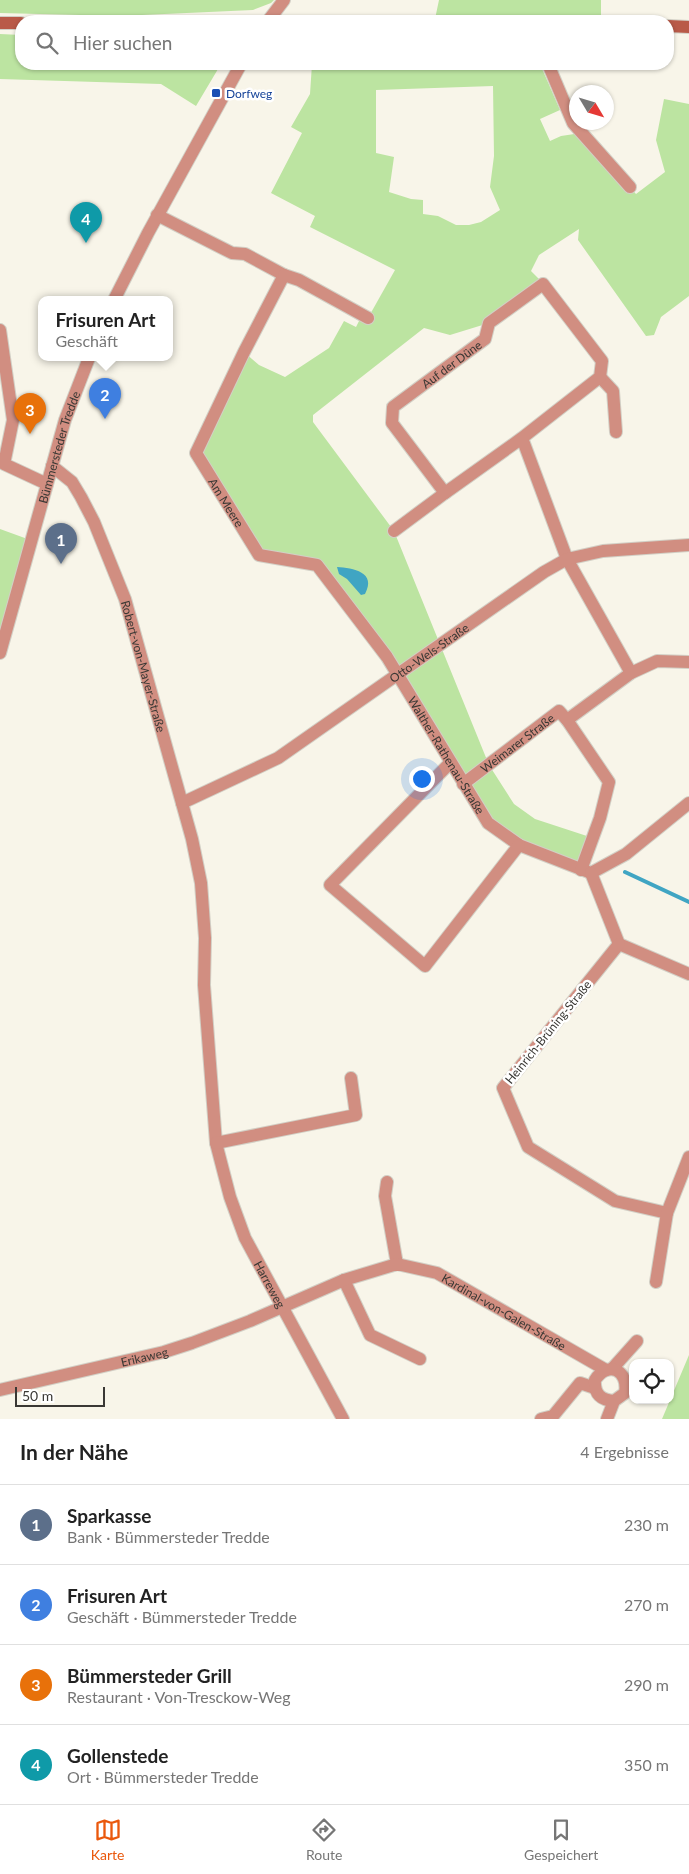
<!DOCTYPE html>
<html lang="de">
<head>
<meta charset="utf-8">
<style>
	:root { --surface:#fff; --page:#f6f6f6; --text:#222; --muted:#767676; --line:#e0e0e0; --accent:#ea580c }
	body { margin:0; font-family:Lato,sans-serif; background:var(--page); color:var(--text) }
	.controls { position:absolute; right:15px; bottom:15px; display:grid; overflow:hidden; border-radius:10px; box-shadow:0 1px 4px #0004 }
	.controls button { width:45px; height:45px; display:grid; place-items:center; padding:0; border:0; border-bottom:1px solid var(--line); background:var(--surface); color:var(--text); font:25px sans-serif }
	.compass { position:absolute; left:569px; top:85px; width:45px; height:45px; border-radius:50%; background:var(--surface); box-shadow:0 1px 4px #0004; rotate:128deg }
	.scale { position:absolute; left:15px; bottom:12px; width:90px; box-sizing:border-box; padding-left:5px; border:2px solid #3a3834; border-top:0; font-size:14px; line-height:18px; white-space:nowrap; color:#3a3834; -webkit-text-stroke:4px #fff; paint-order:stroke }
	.you { position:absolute; left:421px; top:778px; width:18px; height:18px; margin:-12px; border:4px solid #fff; border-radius:50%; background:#1a73e8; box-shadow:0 0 0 8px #1a73e833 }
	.badge { display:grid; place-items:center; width:32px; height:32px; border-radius:50%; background:var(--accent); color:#fff; font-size:16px; font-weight:700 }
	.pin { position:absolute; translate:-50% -41px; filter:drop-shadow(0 1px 2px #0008) }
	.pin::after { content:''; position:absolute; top:26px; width:18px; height:15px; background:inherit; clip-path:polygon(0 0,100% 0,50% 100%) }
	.popup { position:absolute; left:38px; top:296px; width:135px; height:65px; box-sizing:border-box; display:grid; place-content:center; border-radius:10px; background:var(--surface); filter:drop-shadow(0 1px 4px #0005); font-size:16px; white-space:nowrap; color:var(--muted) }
	.popup b { font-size:19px; color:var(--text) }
	.popup::after { content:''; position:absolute; left:50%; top:100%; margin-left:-10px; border:10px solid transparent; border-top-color:var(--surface) }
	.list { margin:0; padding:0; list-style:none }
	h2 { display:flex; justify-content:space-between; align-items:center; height:65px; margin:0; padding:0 20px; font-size:21px }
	h2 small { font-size:16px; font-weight:400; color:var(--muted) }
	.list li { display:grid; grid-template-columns:32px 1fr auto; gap:15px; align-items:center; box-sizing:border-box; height:80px; padding:0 20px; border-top:1px solid var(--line) }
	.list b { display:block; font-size:19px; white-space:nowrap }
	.list p { margin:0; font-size:16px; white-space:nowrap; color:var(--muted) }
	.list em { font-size:16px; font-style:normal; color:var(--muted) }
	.icon { flex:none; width:28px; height:28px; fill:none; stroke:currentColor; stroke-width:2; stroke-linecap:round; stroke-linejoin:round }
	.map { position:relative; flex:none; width:689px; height:1419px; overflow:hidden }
	.search { position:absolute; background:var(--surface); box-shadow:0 1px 4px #0004; left:15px; right:15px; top:15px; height:55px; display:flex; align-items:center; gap:12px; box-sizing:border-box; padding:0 18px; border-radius:20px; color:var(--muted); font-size:19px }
	.sheet { height:385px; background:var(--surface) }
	nav { display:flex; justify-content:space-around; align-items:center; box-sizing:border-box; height:70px; border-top:1px solid var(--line); background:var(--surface); font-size:14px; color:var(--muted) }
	nav a { display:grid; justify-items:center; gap:2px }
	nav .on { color:var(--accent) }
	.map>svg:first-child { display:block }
	.green { fill:#bce4a1; fill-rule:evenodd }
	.water { fill:#40a5c3 }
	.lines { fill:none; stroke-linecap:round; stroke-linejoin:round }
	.stream { stroke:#40a5c3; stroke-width:4 }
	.street-casing { stroke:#d2cfc5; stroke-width:14 }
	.secondary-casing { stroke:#d2cfc5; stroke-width:14 }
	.street { stroke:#d18e81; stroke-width:12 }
	.secondary { stroke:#b95a48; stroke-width:12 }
	.transit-dot { fill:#1a4fb4; stroke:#fff; stroke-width:2 }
	.labels { text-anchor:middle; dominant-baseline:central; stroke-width:5; stroke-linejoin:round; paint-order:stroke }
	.transit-label { font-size:12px; fill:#164399; stroke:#fff; text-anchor:start }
	.street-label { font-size:12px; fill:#3a3834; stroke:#fff }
</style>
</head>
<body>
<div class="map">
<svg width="689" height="1419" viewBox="0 0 689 1419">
	<rect width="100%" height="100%" fill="#f8f5e9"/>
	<!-- green -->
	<path class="green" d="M0 0H274L271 3 253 10 120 16 0 13Z
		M439 0H601V18L435 19Z
		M0 34 21 35V64H221L196 106 161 84 0 79Z
		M312 64H540L560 110 540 119 550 141 561 136 581 133 636 194 665 172 656 140 664 99 689 104V296L661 317 654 335 646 336 578 240 579 229 539 255 531 271 540 280 489 323 450 335 424 328 313 415V422L394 531 489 765 514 804 535 819 593 838 581 870 488 823 423 715 317 566 259 555 196 453 244 352 259 365 285 377 329 348 344 321 356 327 362 315 368 318 395 270 310 227 315 216 271 193 302 133 291 127 310 94ZM493 86 494 156 490 187 500 210 481 222 469 225H456L438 216 423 214V200L411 199 389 192 394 157 376 153V90Z
		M0 529 33 541 0 653Z
		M689 1355V1419H662Z"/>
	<!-- water -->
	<path class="water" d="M337 567C353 568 377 572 365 594L361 595 347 579 339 574Z"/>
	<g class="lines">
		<!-- stream -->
		<path class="stream" d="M625 872 689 902"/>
		<!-- street casing -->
		<g class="street-casing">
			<g id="street">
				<path d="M268 21 284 0"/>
				<path d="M548 64 573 123 630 187"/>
				<path id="s1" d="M157 215 232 253 245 254 284 275 244 352 196 453 259 555 317 565 387 657 488 823 519 845 591 873 626 854 689 803"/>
				<path d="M284 275 299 280 368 318"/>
				<path d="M114 300 148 233 241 64"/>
				<path d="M0 330 13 420 4 464 47 484"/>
				<path d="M600 377 613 391 616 432"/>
				<path id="s2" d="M522 438 445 493 392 423 393 407 485 339 489 323 543 284 602 361 600 377 522 438 567 559 631 673"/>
				<path id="s3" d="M52 466 72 482 81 497 94 522 125 599 192 839 201 883 205 938 204 985 216 1143 230 1197 245 1238 343 1419"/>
				<path d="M394 531 445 493"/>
				<path id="s4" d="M0 653 65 420 89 358"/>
				<path d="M567 720 609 782 600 818 581 870"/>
				<path d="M450 763 330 885 425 966 519 845"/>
				<path id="s5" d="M463 784 559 711 567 720 631 673 657 661 689 662"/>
				<path id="s6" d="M182 803 278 758 544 572 567 559 603 551 689 545"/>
				<path d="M591 873 619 944 689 974"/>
				<path d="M619 944 503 1088 528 1147 615 1201 667 1213 689 1157"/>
				<path d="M216 1143 356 1115 351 1078"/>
				<path d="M387 1182 385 1196 397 1264"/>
				<path d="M344 1280 370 1335 420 1359"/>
				<path d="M656 1282 667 1213"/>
				<path d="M612 1369 637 1341"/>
				<path id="s7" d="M0 1390 164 1352 192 1343 250 1321 344 1280 397 1264 437 1273 606 1370"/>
				<path d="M541 1419 553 1416 580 1383 595 1388"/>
				<path d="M607 1419 614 1401 625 1393C629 1370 608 1360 595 1380 594 1394 601 1400 614 1401"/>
			</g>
		</g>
		<!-- secondary casing -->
		<g class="secondary-casing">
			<path id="secondary" d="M0 23H21
				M668 26 689 27"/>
		</g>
		<!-- street -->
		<use href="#street" class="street"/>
		<!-- secondary -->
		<use href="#secondary" class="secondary"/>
	</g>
	<!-- markers -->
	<rect class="transit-dot" x="211" y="88" width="10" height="10" rx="2.5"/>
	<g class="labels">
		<!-- transit labels -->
		<g class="transit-label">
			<text x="226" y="93">Dorfweg</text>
		</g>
		<!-- street labels -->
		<g class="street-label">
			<text stroke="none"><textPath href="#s2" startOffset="271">Auf der Düne</textPath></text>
			<text stroke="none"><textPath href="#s4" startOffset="214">Bümmersteder Tredde</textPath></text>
			<text stroke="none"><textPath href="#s1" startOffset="398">Am Meere</textPath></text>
			<text stroke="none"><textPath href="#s6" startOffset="290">Otto-Wels-Straße</textPath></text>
			<text stroke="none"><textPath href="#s3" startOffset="224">Robert-von-Mayer-Straße</textPath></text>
			<text stroke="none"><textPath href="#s5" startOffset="68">Weimarer Straße</textPath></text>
			<text stroke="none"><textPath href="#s1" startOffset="749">Walther-Rathenau-Straße</textPath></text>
			<text transform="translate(548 1032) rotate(-51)">Heinrich-Brüning-Straße</text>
			<text stroke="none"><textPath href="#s3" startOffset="861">Harreweg</textPath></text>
			<text stroke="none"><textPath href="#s7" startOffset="536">Kardinal-von-Galen-Straße</textPath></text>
			<text stroke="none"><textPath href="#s7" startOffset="148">Erikaweg</textPath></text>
		</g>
	</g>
</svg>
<div class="controls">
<button><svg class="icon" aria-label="locate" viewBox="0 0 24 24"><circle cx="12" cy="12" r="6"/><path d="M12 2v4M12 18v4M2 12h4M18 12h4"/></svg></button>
</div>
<svg class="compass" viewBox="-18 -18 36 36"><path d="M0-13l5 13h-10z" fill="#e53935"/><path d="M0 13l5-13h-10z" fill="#767676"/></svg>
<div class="scale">50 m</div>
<div class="you"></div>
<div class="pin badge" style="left:61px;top:564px;background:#5c6f8a">1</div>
<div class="pin badge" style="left:105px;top:419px;background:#3f7fe0">2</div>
<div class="popup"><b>Frisuren Art</b>Geschäft</div>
<div class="pin badge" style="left:30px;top:434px;background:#e8710a">3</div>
<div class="pin badge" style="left:86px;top:243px;background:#0f9aa8">4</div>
<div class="search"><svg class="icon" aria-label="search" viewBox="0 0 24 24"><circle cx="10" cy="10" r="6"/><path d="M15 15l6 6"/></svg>Hier suchen</div>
</div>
<section class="sheet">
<h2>In der Nähe<small>4 Ergebnisse</small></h2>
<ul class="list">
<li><span class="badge" style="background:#5c6f8a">1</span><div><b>Sparkasse</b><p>Bank · Bümmersteder Tredde</p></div><em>230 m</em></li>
<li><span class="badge" style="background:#3f7fe0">2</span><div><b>Frisuren Art</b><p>Geschäft · Bümmersteder Tredde</p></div><em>270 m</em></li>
<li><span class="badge" style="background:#e8710a">3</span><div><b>Bümmersteder Grill</b><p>Restaurant · Von-Tresckow-Weg</p></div><em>290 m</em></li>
<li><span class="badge" style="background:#0f9aa8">4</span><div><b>Gollenstede</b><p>Ort · Bümmersteder Tredde</p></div><em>350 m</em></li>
</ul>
</section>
<nav>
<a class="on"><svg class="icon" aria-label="map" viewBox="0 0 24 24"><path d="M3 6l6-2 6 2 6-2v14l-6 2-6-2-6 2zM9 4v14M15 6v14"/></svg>Karte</a>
<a><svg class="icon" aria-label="directions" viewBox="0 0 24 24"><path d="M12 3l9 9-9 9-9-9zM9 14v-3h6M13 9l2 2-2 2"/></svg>Route</a>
<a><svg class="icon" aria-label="saved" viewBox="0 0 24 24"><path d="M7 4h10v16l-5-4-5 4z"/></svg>Gespeichert</a>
</nav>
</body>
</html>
